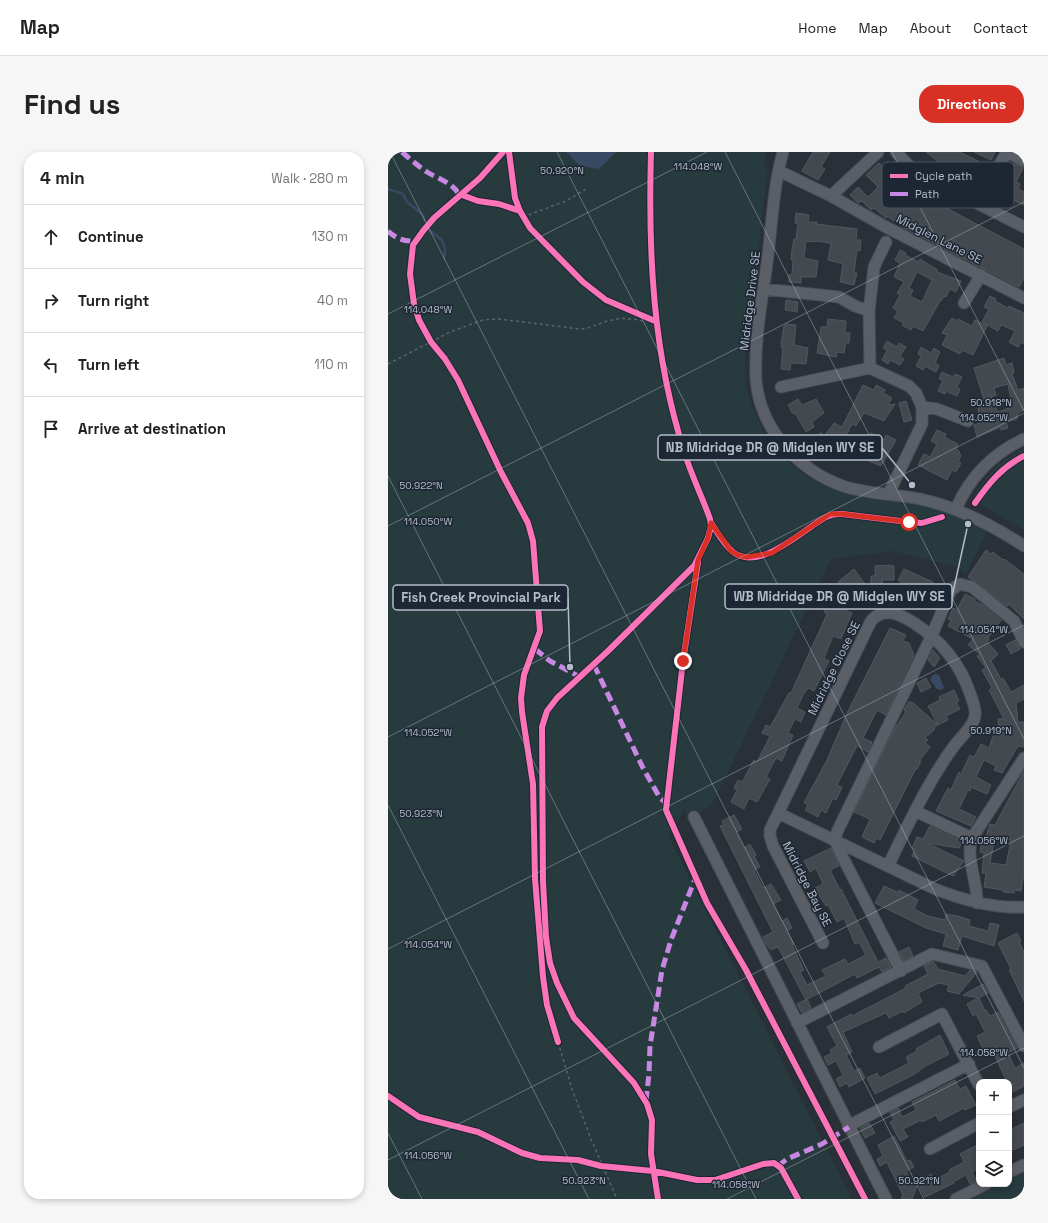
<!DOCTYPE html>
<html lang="en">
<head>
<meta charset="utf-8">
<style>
	:root { --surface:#fff; --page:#f6f6f6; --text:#222; --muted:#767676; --line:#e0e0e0; --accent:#d93025 }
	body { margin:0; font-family:"Space Grotesk",sans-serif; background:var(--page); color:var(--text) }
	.controls { position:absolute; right:12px; bottom:12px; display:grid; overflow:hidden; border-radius:8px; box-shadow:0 2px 6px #0003 }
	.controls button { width:36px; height:36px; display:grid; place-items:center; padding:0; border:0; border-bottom:1px solid var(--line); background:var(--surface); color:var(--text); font:20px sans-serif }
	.stop { position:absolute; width:12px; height:12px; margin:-9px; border:3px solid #d93025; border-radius:50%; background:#fff }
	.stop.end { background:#d93025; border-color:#fff; box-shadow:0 1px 4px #0008 }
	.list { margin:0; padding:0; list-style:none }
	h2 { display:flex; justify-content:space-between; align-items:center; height:52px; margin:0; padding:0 16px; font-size:17px }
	h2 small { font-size:13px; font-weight:400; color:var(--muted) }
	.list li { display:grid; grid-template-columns:26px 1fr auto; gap:12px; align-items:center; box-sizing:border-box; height:64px; padding:0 16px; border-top:1px solid var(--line) }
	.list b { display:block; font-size:15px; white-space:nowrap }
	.list em { font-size:13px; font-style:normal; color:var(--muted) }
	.icon { flex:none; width:22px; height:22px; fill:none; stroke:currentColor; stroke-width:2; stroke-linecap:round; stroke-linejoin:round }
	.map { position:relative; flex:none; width:636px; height:1047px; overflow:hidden; border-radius:16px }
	header { display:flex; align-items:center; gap:24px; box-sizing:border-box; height:56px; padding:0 20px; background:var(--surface); border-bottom:1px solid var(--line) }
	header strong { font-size:19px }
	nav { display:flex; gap:22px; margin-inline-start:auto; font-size:14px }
	.intro { display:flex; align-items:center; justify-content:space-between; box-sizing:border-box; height:96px; padding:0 24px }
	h1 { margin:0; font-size:28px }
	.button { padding:10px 18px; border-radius:16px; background:var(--accent); color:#fff; font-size:14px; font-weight:700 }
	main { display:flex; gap:24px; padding:0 24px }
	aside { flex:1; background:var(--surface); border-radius:16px; box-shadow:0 2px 6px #0003 }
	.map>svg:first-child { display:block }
	.green { fill:#273a3e }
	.water { fill:#384963 }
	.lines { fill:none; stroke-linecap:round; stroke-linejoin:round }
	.stream { stroke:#384963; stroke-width:2.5 }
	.building { fill:#444950; stroke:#52575f; fill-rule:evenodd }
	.minor-casing { stroke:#484c53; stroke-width:13 }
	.path { stroke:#5d636a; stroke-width:1.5; stroke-dasharray:3 3; stroke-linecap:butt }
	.minor { stroke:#5a5e66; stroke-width:11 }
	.quiet { stroke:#c787e3; stroke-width:5; stroke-dasharray:10 5; stroke-linecap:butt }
	.cycleway-casing { stroke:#1d2633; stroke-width:8 }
	.cycleway { stroke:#fb73b8; stroke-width:6 }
	.route { stroke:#d93025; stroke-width:5 }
	.ticks { fill:none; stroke:#b4bcc9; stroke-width:1; stroke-opacity:0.45 }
	.labels { text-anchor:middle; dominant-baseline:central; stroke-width:3; stroke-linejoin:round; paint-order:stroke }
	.street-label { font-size:12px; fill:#b4bcc9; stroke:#1d2633 }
	.key { fill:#1d2633; stroke:#4a5360; stroke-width:1 }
	.key-label { font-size:11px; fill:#b4bcc9 }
	.ticks-label { font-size:10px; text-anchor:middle; fill:#b4bcc9; stroke:#1d2633; stroke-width:3; stroke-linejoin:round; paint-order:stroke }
	.leader { fill:none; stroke:#b4bcc9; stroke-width:1.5 }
	.callout-dot { fill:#b4bcc9; stroke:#1d2633; stroke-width:1.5 }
	.callout { fill:#1d2633; stroke:#b4bcc9; stroke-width:1.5 }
	.callout-label { font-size:13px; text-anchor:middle; font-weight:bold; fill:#b4bcc9 }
</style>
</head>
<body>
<header>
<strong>Map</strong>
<nav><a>Home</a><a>Map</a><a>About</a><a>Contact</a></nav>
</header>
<div class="intro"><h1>Find us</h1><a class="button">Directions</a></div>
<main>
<aside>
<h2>4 min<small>Walk · 280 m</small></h2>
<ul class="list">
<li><svg class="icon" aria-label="ahead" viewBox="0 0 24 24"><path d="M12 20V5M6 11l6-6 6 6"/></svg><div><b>Continue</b></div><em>130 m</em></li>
<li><svg class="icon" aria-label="right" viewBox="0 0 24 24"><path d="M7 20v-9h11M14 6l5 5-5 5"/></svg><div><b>Turn right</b></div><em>40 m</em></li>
<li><svg class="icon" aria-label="left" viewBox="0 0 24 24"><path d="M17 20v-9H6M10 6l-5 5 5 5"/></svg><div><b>Turn left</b></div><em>110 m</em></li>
<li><svg class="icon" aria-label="arrive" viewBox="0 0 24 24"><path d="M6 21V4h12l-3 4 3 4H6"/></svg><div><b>Arrive at destination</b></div></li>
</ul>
</aside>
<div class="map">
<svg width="636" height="1047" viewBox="0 0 636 1047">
	<rect width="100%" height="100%" fill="#2a3038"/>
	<!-- green -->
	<path class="green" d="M0 0H378L376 14 380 15 357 211C358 220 357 232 360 241 372 285 406 326 451 339 489 350 530 349 568 362 579 366 590 373 600 378L578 423 569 415 504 399 443 407 324 653 300 665 296 657 281 686 464 1047H0Z
		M636 296V378L584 347C594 326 615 306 636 296Z
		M636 1019V1047H581L611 1032H621V1027Z"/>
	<!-- water -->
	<path class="water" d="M178 0H228L211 17 192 14Z
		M547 522 551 523 556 536 552 538 549 537 542 528 544 524Z"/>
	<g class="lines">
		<!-- stream -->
		<path class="stream" d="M0 37 15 42 19 50 34 62 42 79 54 88 57 97 56 107"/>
	</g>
	<!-- building -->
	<path class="building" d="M425 0H442L433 15 437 17 430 28 414 19Z
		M538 0H572L594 11 588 23 583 20 581 24 551 10Z
		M586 0H607L603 8Z
		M491 11 515 34 529 43V42L542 50 543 48 636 97V126L631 135 518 77 499 64 498 66 486 56 483 58 474 49 470 51 462 43 470 35 480 45 490 35 478 23Z
		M626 11 635 16 628 30 632 32 630 37 636 40V53L615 44 617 39 614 37Z
		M408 61 421 63 420 70H429L428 72 469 77 468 88H473L472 99 469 98 466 121H469L466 133 452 130 455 112 440 108 443 91 427 89 426 90 418 89 416 106 430 109 428 125H413V131L401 130V123H404L405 108H403L404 98 406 87H408L410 72 407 71Z
		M512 98 518 101 517 103 531 110 532 107 550 118 549 120 573 129 568 140 562 137 558 145 556 144 553 149H552L535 179 525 174 523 178 514 173 516 171 506 166 510 159 505 156 512 143 509 141 516 130 506 125 512 111 507 108ZM529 120 544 128 534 150 522 144 525 138 521 136Z
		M602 144 608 147 607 149 620 156 621 154 636 161V192L633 190 630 195 621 190 627 179 613 173 610 179 594 170 601 157 596 155Z
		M398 148 410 150 409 160 397 158Z
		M564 166 569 169 570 167 584 174 587 168 599 174 585 203 574 198 572 202 554 193 559 183 554 181Z
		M440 167 458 169 457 181H462L461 191H458L456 201 449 200 448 205 429 201 433 175H439Z
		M398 172 408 173 406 193 420 196 418 212 403 211 402 218 393 217 395 195H393L394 185 396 174H398Z
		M499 189 509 195 511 191 518 195 512 204 516 207 512 213 502 208 500 212 494 208 499 198 495 196Z
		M533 195 543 201 546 196 552 200 547 211 551 213 548 220 537 214 535 218 528 214 533 204 530 202Z
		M616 206 618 213 624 211 626 221 624 222 630 238 636 236V258L630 261 629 267 618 270 620 276 613 278V275L589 285 586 273 592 271 590 256 598 254 586 216ZM620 232 624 255 610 260 603 245 608 243 606 236Z
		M554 220 565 225 567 222 574 225 569 235 572 237 569 244 558 239 557 242 550 239 555 228 551 227Z
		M475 233 486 238 488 233 497 238 495 241 504 246 500 253 507 252 496 269 476 261 468 274 464 272 458 284 474 294 483 281 496 288 498 283 508 288 493 314 459 300 455 307 446 302 448 299 434 292 433 294 427 291 432 281 437 283 446 271 454 275Z
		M410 247 414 253 428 247 436 261 424 270 426 275 418 280 407 261 405 262 400 253Z
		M518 249 524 268 516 270 511 251Z
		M549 278 558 282 556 285 570 292 568 297 572 300 571 302 573 303 570 310 573 311 568 320 564 318 559 328 530 313 536 302 542 305 549 292 543 289Z
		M598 398 603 402 605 400 615 408 616 407 636 422V467L621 452 619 454 588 430 580 425Z
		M501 413 506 414V428H494L495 435H483V424H487V414Z
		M466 417 480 436 465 446 459 459 464 461 453 487 445 484 436 506 441 509 426 539 420 536 415 543 409 556 417 560 413 570 407 567 400 581 405 583 394 609 388 606 378 625 382 627 369 650 361 646 356 657 343 650 349 638 346 636 350 628 354 630 366 608 369 610 382 584 374 581 378 573 382 575 401 541H403L439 462 436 460 451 429Z
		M516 417 545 430 544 433 555 438 550 452 540 447 536 455 526 450 527 447 514 441 518 434 510 428Z
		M577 442 587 447 586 449 595 453 613 468 600 486 601 487 599 490 610 502 603 509 613 527 615 526 623 540 636 533V547L628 551 630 570H636V595L630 594 614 621 606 618 608 614 596 608 588 625 603 633 599 642 583 635 582 639 580 638 571 657 588 665 583 674 548 659 560 636 563 638 571 620 573 622 582 603 586 605 593 592 601 596 607 578 611 579 610 567H616L601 538 604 536 594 518 598 516 589 504 592 502 580 493 585 487 560 474 563 468 560 467 565 456 569 458Z
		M502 476 518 483 515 489 521 491 526 503 498 563 489 558 475 586 484 590 480 600 469 594 449 633 454 635 448 648 445 646 438 661 433 658 430 665 417 658 420 653 416 651 421 641 439 608 460 559Z
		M627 488 632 497 623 502 618 493Z
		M545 498 552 506 546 515 540 508Z
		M538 526 543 535 533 540 529 531Z
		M566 538 571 549 568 550 572 557 558 564 560 568 550 573 540 554 552 548 551 545Z
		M521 550H524L550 573 545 576 547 577 537 586 540 588 537 591 542 595 531 609H533L529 617 528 616 492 688 488 686 486 691 474 685 482 667 466 660 507 576 518 560 516 558Z
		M636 619V726H635L633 739 627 738 626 741 615 740V738L596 735 598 721H594L596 701 592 700 594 688H597L602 672 607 673ZM607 684 623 688 618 713 602 711Z
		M346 663 354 677 348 680 356 696 362 692 368 703 366 704 372 715 366 718 375 736 383 732 393 748 385 752 394 769 399 766 404 776 399 779 406 792 404 793 416 818 412 820 419 833 438 824 434 818 457 807 460 812 478 803 471 790 467 792 456 766 449 770 440 753 438 754 433 746 427 736 435 732 428 716 422 720 416 709 443 696 451 714 442 718 452 738 453 737 490 810 498 806 503 815 494 820 491 815 469 826 467 822 418 848 390 795 383 798 378 792 375 785 385 780 332 674 336 673 334 669Z
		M542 674 575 690 571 696 539 691 576 709 565 724 524 704 527 697 524 696 529 685 535 687Z
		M496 734 509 740 511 738 530 748 526 757 540 764 557 768 558 762 570 764 582 768 581 774 600 779 602 771 611 773 606 794 574 784 570 798 555 794 558 782 538 776 487 751Z
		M629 781 633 789 631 790 636 800V849L621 818 623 817 610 791Z
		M521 795 525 804 516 809 511 800Z
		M545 809 550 817 577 824 582 818 589 820 571 842 559 839 561 833 551 831 530 841 534 850 516 861 515 859 501 866 498 861 455 880 464 900 458 903 466 919 472 916 477 926 461 935 459 931 452 935 448 927 455 923 448 909 440 913 436 905 444 901 442 898 449 894 439 875 463 862 464 864 518 836 517 834 540 822 536 814Z
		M595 832 600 841 591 846 597 859 598 858 602 864 610 860 629 896 620 901 627 916 636 911V934L621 942V930H619L606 902 604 901 598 904 589 884 597 880 588 862 585 864 579 852 590 846 575 843Z
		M419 847 423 856 414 861 409 852Z
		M552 883 561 902 536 915 525 923 487 942 479 926 489 921 492 926 521 911 518 905 529 899 528 897Z
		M567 928 572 937 578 934 588 953 577 958 576 956 551 969 548 963 534 970 533 968 515 977 520 985 512 989 502 970 506 968 502 960 510 956 514 965 528 958 524 950Z
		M481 971 487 981 477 986 472 976Z
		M636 971V993L621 1000V986L625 984 622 978Z
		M506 984 519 1009 522 1008 526 1015 518 1019 524 1032 543 1022 546 1028 562 1020 561 1018 576 1010 572 1002 591 992V1013L588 1014 589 1017 584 1020 589 1029 582 1032 578 1023 565 1030 566 1031 537 1045 530 1031 524 1047H513L515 1043 499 1010 492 1014 489 1007 495 1004 490 993Z"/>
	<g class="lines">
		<!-- minor casing -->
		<g class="minor-casing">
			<path id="minor" d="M395 0C385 35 384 74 379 111 374 149 366 188 368 228 372 277 410 318 455 334 479 342 508 342 532 347 570 355 604 373 636 394
				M508 0 526 19 636 75
				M619 0 636 9
				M391 19 443 44 498 75 636 146
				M443 44 490 0
				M589 50 619 0
				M376 137 451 145 467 154 481 159 482 216 521 234 528 241 534 255V272L501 341
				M576 151 593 123
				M481 159 486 115 498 90
				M393 235 482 216
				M534 255 549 257 580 269
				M568 357C581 326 605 301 636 287
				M527 659 584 686
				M390 661 547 737C575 748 605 757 636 755
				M306 665 498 1047
				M589 751C590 730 577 706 584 686L636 606
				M435 791 385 694 382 684V678L483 469C496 454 512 462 526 471 554 489 573 513 583 544 585 550 588 557 587 564 585 575 573 585 566 594 539 631 520 673 500 714
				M513 819 452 700 447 688 449 680 544 483 563 438 572 432 584 435 626 469 636 490
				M409 871 544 802 594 814 636 894
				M491 895 554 862 591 933
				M621 955 636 948
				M460 974 581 912
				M542 997 591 971
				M621 1020 636 1013
				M568 1047 598 1032"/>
		</g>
		<!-- path -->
		<path class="path" d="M135 65 178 49 198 37
			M0 212 62 180 95 168 111 167 191 177C203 177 212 170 224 168 239 164 253 169 268 171
			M170 890 184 937 203 987 229 1047"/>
		<!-- minor -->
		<use href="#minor" class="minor"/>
		<!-- quiet -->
		<path class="quiet" d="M14 0C22 7 30 14 39 20 50 27 67 31 72 45
			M0 79C8 87 18 90 29 89
			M147 497 162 509 192 525
			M206 513 255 616 272 646 278 651
			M258 949 261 922 262 894 274 818 283 788 307 727
			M390 1014 399 1007 434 992 461 975"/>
		<!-- cycleway casing -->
		<g class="cycleway-casing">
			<path id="cycleway" d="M115 0 92 26 46 66 35 79 25 93 22 122 26 152 31 168 43 190 57 207 70 228 113 320 140 371 145 389 152 479 136 523 133 546 134 560 145 632 147 727 155 825 159 853 170 890
				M121 0 127 46 132 59
				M263 0C260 102 265 202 296 299 303 323 314 344 322 367L323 374 320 386 306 414 220 499 169 546 159 559 154 575 155 729 158 785 162 811 169 831 186 866 246 931 259 952 264 968 263 1002 270 1047
				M74 43 90 49 111 52 132 59 142 76 195 130 218 148 267 169
				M587 351C601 331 614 315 636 304
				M323 371C330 381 336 393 345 400 368 418 405 387 424 374 434 367 441 361 454 362L521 370 534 371 554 365
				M310 410 295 509 278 658 319 751 358 818 477 1047
				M0 944 31 965 90 980 134 1001 152 1006 190 1008 213 1014 265 1019 309 1028H327L375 1012 386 1011 393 1016 410 1047"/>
		</g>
		<!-- cycleway -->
		<use href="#cycleway" class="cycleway"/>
	</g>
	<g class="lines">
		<!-- route -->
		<path class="route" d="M295 509 310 408 320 386 323 371 343 399 352 404 359 405 384 401 442 362H454L521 370"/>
	</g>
	<!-- ticks -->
	<path class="ticks" d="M2 0 536 1047M169 0 636 916M337 0 636 587M504 0 636 259M0 162 319 0M0 324 368 1047M0 374 636 50M0 585 636 261M0 653 201 1047M0 797 636 473M0 981 34 1047M0 1008 636 684M339 1047 636 896"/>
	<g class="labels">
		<!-- street labels -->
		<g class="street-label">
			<text transform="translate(551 87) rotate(27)">Midglen Lane SE</text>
			<text transform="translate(362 149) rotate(-83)">Midridge Drive SE</text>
			<text transform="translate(446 516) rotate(-64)">Midridge Close SE</text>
			<text transform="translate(419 732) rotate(63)">Midridge Bay SE</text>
		</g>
	</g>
	<!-- legend -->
	<rect x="494" y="10" width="132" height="46" rx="6" class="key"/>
	<rect x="502" y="22" width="18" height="4" fill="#fb73b8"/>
	<rect x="502" y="40" width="18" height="4" fill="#c787e3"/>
	<g class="key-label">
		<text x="527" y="28">Cycle path</text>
		<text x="527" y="46">Path</text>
	</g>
	<g class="ticks-label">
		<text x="310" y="18">114.048°W</text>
		<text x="174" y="22">50.920°N</text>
		<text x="40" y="161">114.048°W</text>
		<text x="603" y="254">50.918°N</text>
		<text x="596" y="269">114.052°W</text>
		<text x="33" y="337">50.922°N</text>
		<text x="40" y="373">114.050°W</text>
		<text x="596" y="481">114.054°W</text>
		<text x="603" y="582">50.919°N</text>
		<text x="40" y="584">114.052°W</text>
		<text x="33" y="665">50.923°N</text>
		<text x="596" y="692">114.056°W</text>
		<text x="40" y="796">114.054°W</text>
		<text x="596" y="904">114.058°W</text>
		<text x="40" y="1007">114.056°W</text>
		<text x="196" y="1032">50.923°N</text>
		<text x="531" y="1032">50.921°N</text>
		<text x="348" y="1036">114.058°W</text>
	</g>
	<!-- callouts -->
	<path class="leader" d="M524 333L494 296M580 372L564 445M182 515L180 445"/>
	<g class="callout-dot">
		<circle cx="524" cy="333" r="4"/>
		<circle cx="580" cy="372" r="4"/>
		<circle cx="182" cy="515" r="4"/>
	</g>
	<g class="callout">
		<rect x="270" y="283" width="224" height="25" rx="4"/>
		<rect x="337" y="432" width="227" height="25" rx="4"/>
		<rect x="5" y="433" width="175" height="25" rx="4"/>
	</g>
	<g class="callout-label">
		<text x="382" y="300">NB Midridge DR @ Midglen WY SE</text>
		<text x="451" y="449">WB Midridge DR @ Midglen WY SE</text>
		<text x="93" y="450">Fish Creek Provincial Park</text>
	</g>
</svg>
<div class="controls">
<button>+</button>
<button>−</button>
<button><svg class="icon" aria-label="layers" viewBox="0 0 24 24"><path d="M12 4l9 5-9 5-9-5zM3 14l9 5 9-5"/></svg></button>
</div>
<div class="stop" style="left:521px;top:370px"></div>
<div class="stop end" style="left:295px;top:509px"></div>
</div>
</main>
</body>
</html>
